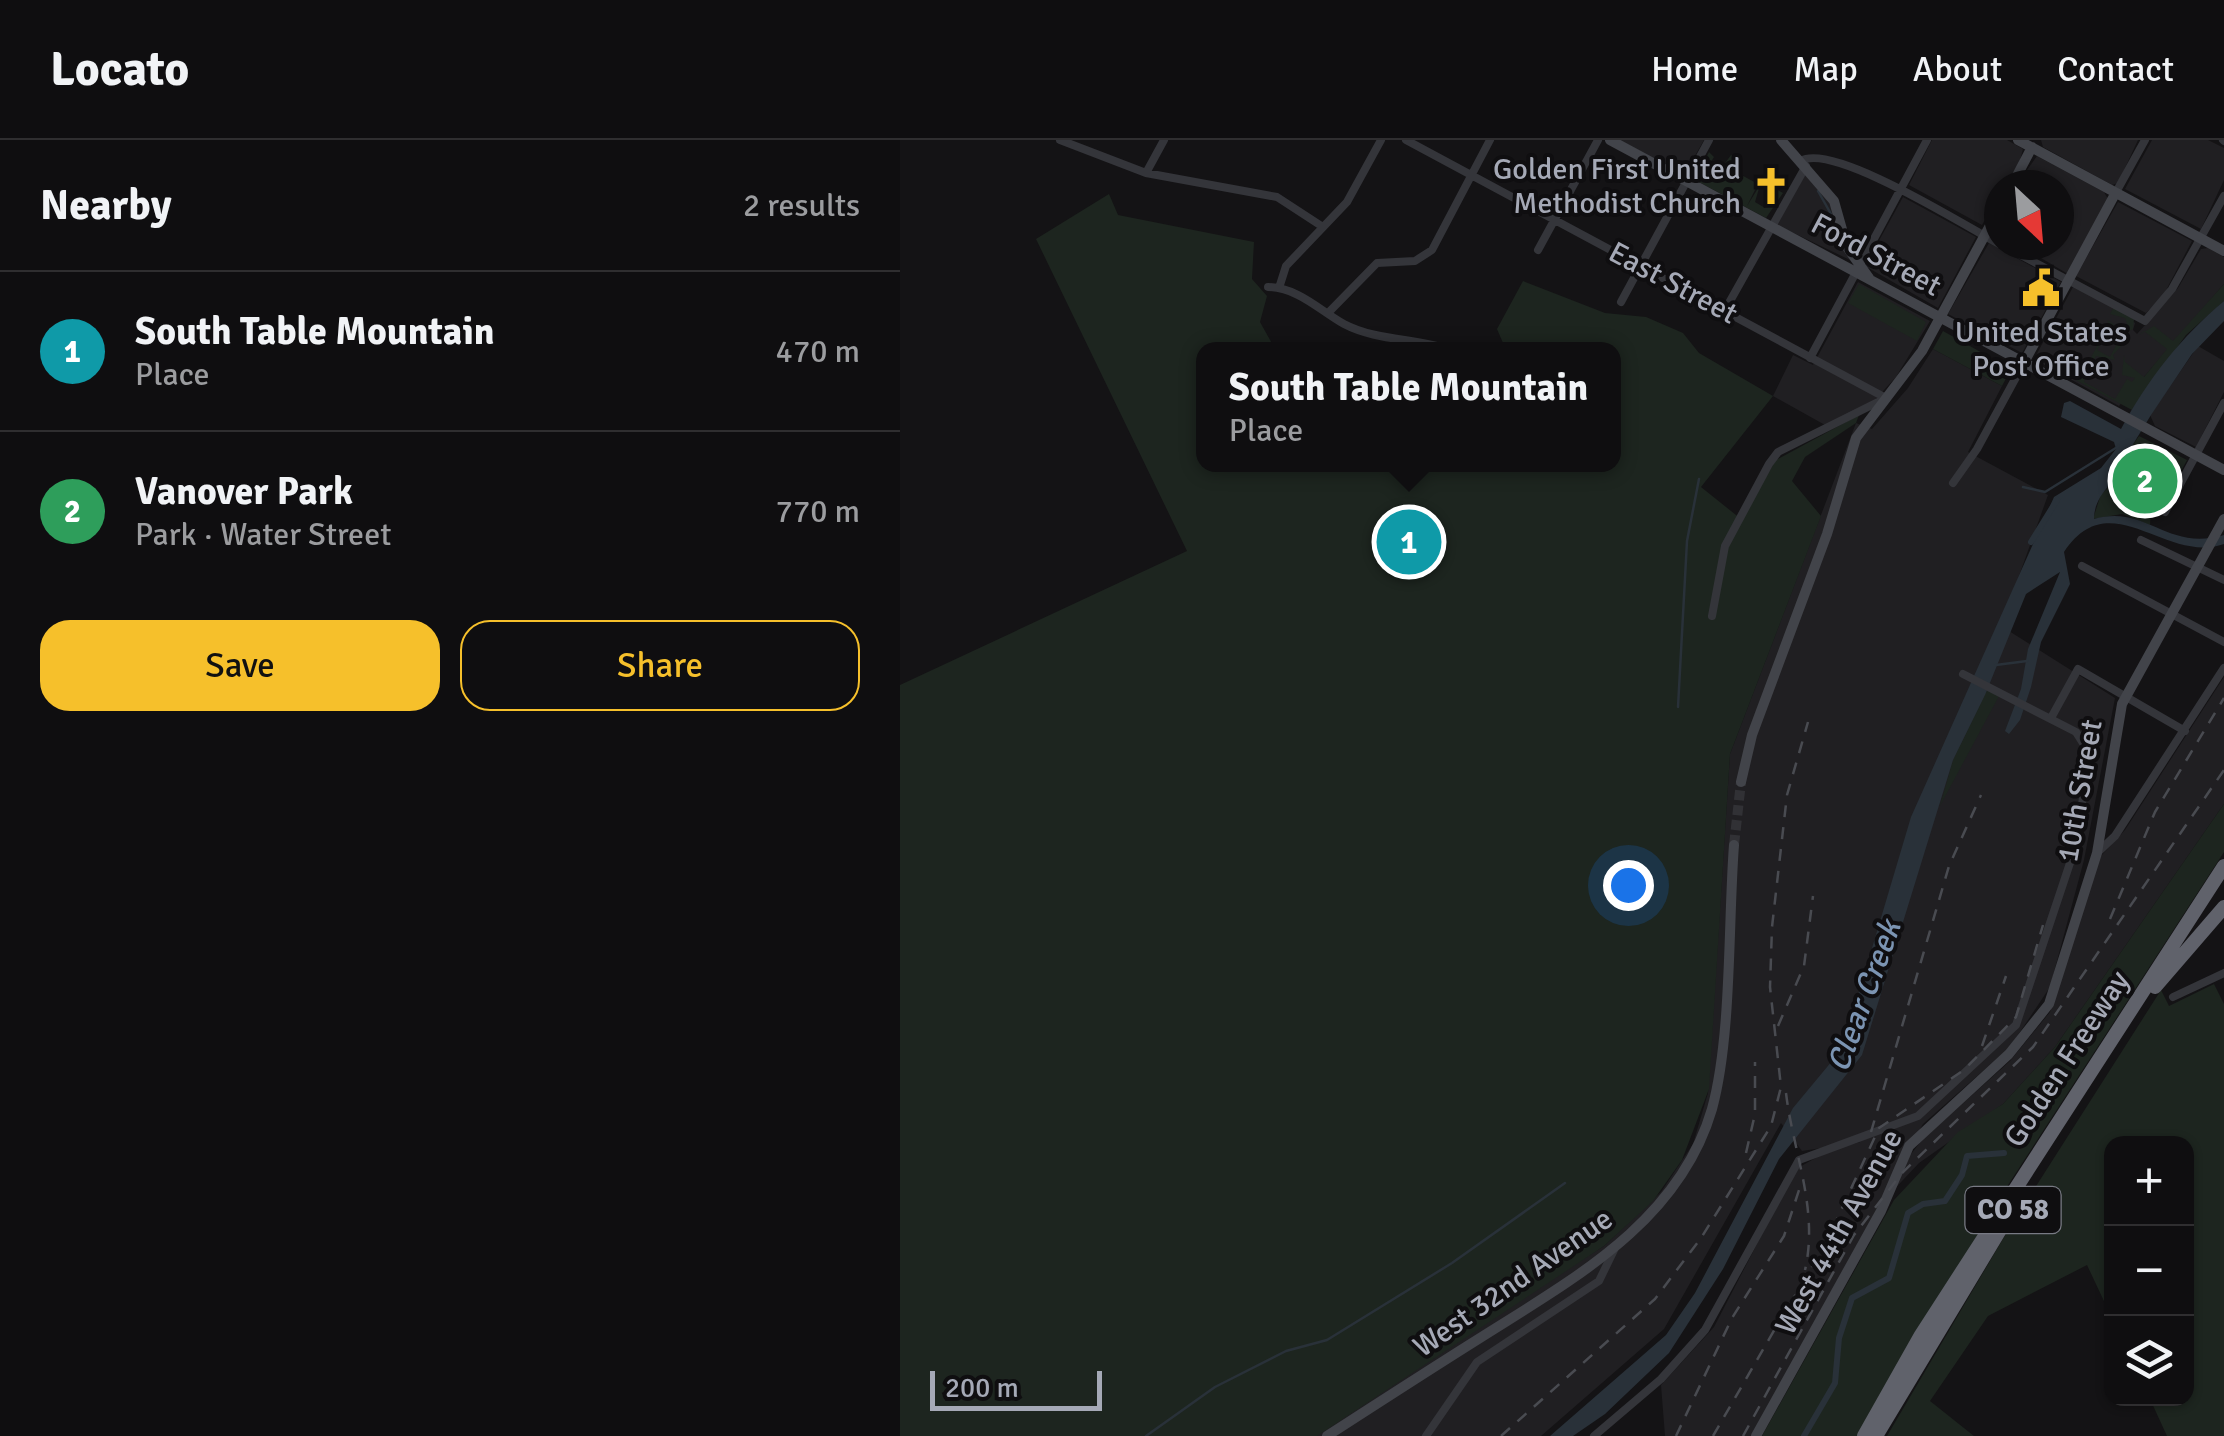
<!DOCTYPE html>
<html lang="en">
<head>
<meta charset="utf-8">
<style>
	:root { --surface:#0f0e10; --page:#1d1c1e; --text:#f1f3f6; --muted:#9b9c9f; --line:#2f2e30; --accent:#f6c02b }
	body { margin:0; font-family:Signika,sans-serif; background:var(--page); color:var(--text) }
	.controls { position:absolute; right:30px; bottom:30px; display:grid; overflow:hidden; border-radius:20px; box-shadow:0 2px 8px #0004 }
	.controls button { width:90px; height:90px; display:grid; place-items:center; padding:0; border:0; border-bottom:2px solid var(--line); background:var(--surface); color:var(--text); font:50px sans-serif }
	.compass { position:absolute; left:1084px; top:30px; width:90px; height:90px; border-radius:50%; background:var(--surface); box-shadow:0 2px 8px #0004; rotate:154deg }
	.scale { position:absolute; left:30px; bottom:25px; width:172px; box-sizing:border-box; padding-left:10px; border:5px solid #a5a9b6; border-top:0; font-size:28px; line-height:35px; white-space:nowrap; color:#a5a9b6; -webkit-text-stroke:8px #0f0e10; paint-order:stroke }
	.you { position:absolute; left:728px; top:745px; width:35px; height:35px; margin:-25px; border:8px solid #fff; border-radius:50%; background:#1a73e8; box-shadow:0 0 0 15px #1a73e833 }
	.badge { display:grid; place-items:center; width:65px; height:65px; border-radius:50%; background:var(--accent); color:#fff; font-size:32px; font-weight:700 }
	.pin { position:absolute; translate:-50% -50%; border:5px solid #fff; box-shadow:0 2px 10px #0006 }
	.popup { position:absolute; left:296px; top:202px; width:425px; height:130px; box-sizing:border-box; display:grid; place-content:center; border-radius:20px; background:var(--surface); filter:drop-shadow(0 2px 8px #0005); font-size:32px; white-space:nowrap; color:var(--muted) }
	.popup b { font-size:38px; color:var(--text) }
	.popup::after { content:''; position:absolute; left:50%; top:100%; margin-left:-20px; border:20px solid transparent; border-top-color:var(--surface) }
	.list { margin:0; padding:0; list-style:none }
	h2 { display:flex; justify-content:space-between; align-items:center; height:130px; margin:0; padding:0 40px; font-size:42px }
	h2 small { font-size:32px; font-weight:400; color:var(--muted) }
	.list li { display:grid; grid-template-columns:65px 1fr auto; gap:30px; align-items:center; box-sizing:border-box; height:160px; padding:0 40px; border-top:2px solid var(--line) }
	.list b { display:block; font-size:38px; white-space:nowrap }
	.list p { margin:0; font-size:32px; white-space:nowrap; color:var(--muted) }
	.list em { font-size:32px; font-style:normal; color:var(--muted) }
	.actions { display:flex; gap:20px; padding:30px 40px }
	.actions a { flex:1; padding:22px 0; border:2px solid var(--accent); border-radius:30px; text-align:center; font-size:35px; color:var(--accent) }
	.actions .main { background:var(--accent); color:#111 }
	.icon { flex:none; width:55px; height:55px; fill:none; stroke:currentColor; stroke-width:2; stroke-linecap:round; stroke-linejoin:round }
	.map { position:relative; flex:none; width:1324px; height:1296px; overflow:hidden }
	header { display:flex; align-items:center; gap:60px; box-sizing:border-box; height:140px; padding:0 50px; background:var(--surface); border-bottom:2px solid var(--line) }
	header strong { font-size:48px }
	nav { display:flex; gap:55px; margin-inline-start:auto; font-size:35px }
	main { display:flex }
	aside { flex:1; background:var(--surface) }
	.map>svg:first-child { display:block }
	.built { fill:#201f22 }
	.green { fill:#1d251f }
	.water { fill:#293139 }
	.lines { fill:none; stroke-linecap:round; stroke-linejoin:round }
	.stream { stroke:#293139; stroke-width:2.5 }
	.canal { stroke:#293139; stroke-width:6 }
	.secondary-tunnel { stroke:#313135; stroke-width:10; stroke-dasharray:10 5; stroke-linecap:butt }
	.street { stroke:#34353a; stroke-width:8 }
	.secondary { stroke:#42444a; stroke-width:10 }
	.highway { stroke:#60626b; stroke-width:14 }
	.rail { stroke:#494b51; stroke-width:2.5; stroke-dasharray:12 10; stroke-linecap:butt }
	.labels { text-anchor:middle; dominant-baseline:central; stroke-width:8; stroke-linejoin:round; paint-order:stroke }
	.shield { fill:#0f0e10; stroke:#787a84; stroke-width:2.5 }
	.shield-label { font-size:28px; font-weight:bold; fill:#a5a9b6 }
	.poi-label { font-size:30px; fill:#a5a9b6; stroke:#0f0e10; text-anchor:end }
	.street-label { font-size:30px; fill:#a5a9b6; stroke:#0f0e10 }
	.water-label { font-size:32px; font-style:italic; fill:#7b94b2; stroke:#0f0e10 }
</style>
</head>
<body>
<header>
<strong>Locato</strong>
<nav><a>Home</a><a>Map</a><a>About</a><a>Contact</a></nav>
</header>
<main>
<aside>
<h2>Nearby<small>2 results</small></h2>
<ul class="list">
<li><span class="badge" style="background:#0f9aa8">1</span><div><b>South Table Mountain</b><p>Place</p></div><em>470 m</em></li>
<li><span class="badge" style="background:#2e9e5b">2</span><div><b>Vanover Park</b><p>Park · Water Street</p></div><em>770 m</em></li>
</ul>
<div class="actions"><a class="main">Save</a><a>Share</a></div>
</aside>
<div class="map">
<svg width="1324" height="1296" viewBox="0 0 1324 1296">
	<rect width="100%" height="100%" fill="#141315"/>
	<!-- built -->
	<path class="built" d="M719 0H804L784 35Z
		M1032 0H1107L1123 9 1119 24 1104 45H1099V55L1082 85 1009 45Z
		M1141 0H1238L1218 43 1212 45 1143 7Z
		M1252 0H1308L1324 8V40L1301 89 1225 49Z
		M1137 16 1204 52 1208 59 1168 134 1119 105H1159V45H1116Z
		M905 35 932 63 950 120 877 85Z
		M1003 57 1076 97 1038 168 965 126Z
		M1218 62 1292 101 1263 156 1246 173 1176 136Z
		M1089 103 1161 142 1122 213 1048 174Z
		M1308 108 1324 117V144L1219 266 1134 219 1173 147 1206 160 1235 183 1233 190 1237 194 1278 148 1301 109Z
		M958 142 1030 181 996 237 972 263 925 285 873 256 893 215 913 225Z
		M1298 206 1324 221V252L1296 307 1255 286 1250 275Z
		M1033 209 1102 246 1068 312 1148 355 1101 486 1215 558 1184 720 1150 847 1110 907 1023 984 994 1036 1022 1000 1110 921 1150 872 1200 717 1225 690 1324 537V664L1155 907 1103 964 1019 1023 986 1058 854 1296H765L761 1245 814 1187 896 1029 928 1011 960 1002 902 1011 881 983 764 1189 641 1296H399L704 1106 761 1052 793 1004 808 953 830 614 956 283 972 289 1008 248Z"/>
	<!-- green -->
	<path class="green" d="M809 12 814 17 802 36 813 40 831 15 839 19 834 31 858 44 847 66 860 45 855 62 865 68 876 49 883 53 866 78 795 40Z
		M209 54 218 75 354 102 352 139 367 156 360 182 375 209 304 210V324H714V210L600 209 603 203 597 189 623 141 705 173 746 177 783 193 799 213 873 256 801 347 841 379 876 320 959 275 956 283 905 317 892 341 921 376 830 614 809 949 782 1020 753 1061 704 1106 417 1296H0V545L287 411 136 99Z
		M959 144 1026 182 1017 201 948 163Z
		M1324 144V161L1286 195 1232 270 1174 239 1180 238 1209 184 1207 180 1215 185H1210L1197 210 1210 217 1227 184 1225 178 1210 174 1214 167 1234 179 1233 189 1225 193 1223 204 1213 215 1215 220 1196 216 1184 242 1215 259 1227 239 1232 242 1235 238 1222 235 1224 215 1225 222 1244 237 1267 209 1244 191 1239 195 1254 186 1273 201Z
		M1043 191 1111 229 1102 246 1033 209Z
		M1239 296 1287 320 1260 370 1251 371 1250 385 1222 374 1193 379 1201 354 1234 326 1232 306Z
		M1087 550 1099 556 1040 666 1053 620Z
		M1324 664V712L1099 1059 962 1296H862L994 1060 1058 992 1103 964 1155 907Z
		M1314 844 1324 864V1296H1267L1250 1259 1286 1258V1004H1212L1211 1176 1187 1125 1088 1176 1030 1261 1074 1296H987L1110 1087 1261 850 1269 866Z"/>
	<!-- water -->
	<path class="water" d="M1324 161V181L1292 214 1251 275 1232 306 1234 327C1214 338 1194 356 1194 379 1247 364 1266 412 1324 395V404C1265 425 1211 342 1164 412L1170 444 1141 502 1131 547 1120 580 1109 594 1105 591 1121 549 1128 509 1160 432 1126 454 1085 555 1053 620 962 915 879 1019 823 1129 769 1213 705 1274 673 1296H650L766 1195 795 1153 893 968 942 909 1011 677 1154 357 1201 328 1216 309 1214 302 1161 277 1164 263 1170 261 1221 289C1248 239 1281 197 1324 161Z"/>
	<g class="lines">
		<!-- stream -->
		<path class="stream" d="M918 51 931 74
			M1123 347 1145 352 1219 306
			M1096 525 1127 521
			M778 567 787 401 799 339
			M246 1296 315 1247 386 1211 427 1200 552 1123 665 1043"/>
		<!-- canal -->
		<path class="canal" d="M1131 402 1157 360
			M904 1296 935 1243 939 1198 952 1158 989 1138 1008 1073 1023 1064 1045 1061 1062 1035 1067 1016 1104 1013"/>
		<!-- secondary-tunnel -->
		<path class="secondary-tunnel" d="M834 705 841 642"/>
		<!-- street -->
		<path class="street" d="M160 0 246 33 377 57 423 87
			M506 0 986 258
			M1323 0 1324 1
			M901 21C932 2 1064 85 1099 104
			M246 33 264 0
			M1215 54 1245 0
			M1102 105 1245 181 1272 149 1324 56
			M638 110 698 0
			M368 147C399 148 419 170 444 184 476 201 517 198 551 210
			M379 148 386 126 447 62 481 0
			M721 162 809 0
			M825 170 906 26
			M429 172 477 123 515 121 532 110 590 0
			M910 218 1027 0
			M1053 343 1077 309 1120 230
			M1265 372 1324 263
			M1241 400 1324 440
			M1182 426 1324 502
			M812 476 825 406 869 324 878 312 982 260
			M1151 578 1178 529 1285 591
			M1197 713 1215 696 1324 528
			M1273 857 1324 833
			M526 1296 577 1222 699 1141 715 1108
			M694 1296 761 1239 805 1190 899 1020 1018 976 1116 885 1175 708 1190 614 1176 592 1063 534"/>
		<!-- secondary -->
		<path class="secondary" d="M710 0 1324 330
			M881 0 934 61 947 107 969 138
			M1118 0 1324 111
			M1112 45 1132 7
			M1120 230 1215 54
			M841 642 852 595 927 394 956 298 1022 211 1099 69
			M427 1296C478 1263 529 1230 580 1198 673 1139 779 1082 812 969 832 896 828 783 834 705
			M856 1296 981 1071 1009 1006 1109 914 1149 864 1197 713 1222 564 1324 379"/>
		<!-- highway -->
		<path class="highway" d="M1255 847 1324 767
			M964 1296 1021 1195 1324 726
			M976 1296 1109 1075"/>
		<!-- rail -->
		<path class="rail" d="M1210 779 1255 672 1324 558
			M878 886 904 826 913 756
			M1082 906 1106 836
			M886 953C893 1012 919 1069 905 1130
			M971 992 1049 726 1081 655
			M846 1013 855 974V922
			M878 1184 925 1105 979 988 1064 930 1116 877 1143 785
			M601 1296 755 1159 801 1098 871 986 881 947 870 847 872 787 887 655 908 582
			M776 1296 832 1178 884 1096 900 1047
			M813 1296 883 1175
			M843 1296 954 1095 1002 1033 1133 907 1324 630"/>
	</g>
	<!-- icons -->
	<defs>
		<g id="church-bare" transform="scale(3)"><path d="M-1.2-6h2.4v3.5h3.3v2.4h-3.3V6h-2.4V-.1h-3.3v-2.4h3.3Z" fill="#f6c02b" stroke="#0f0e10" stroke-width="2.5" paint-order="stroke"/></g>
		<g id="civic-bare" transform="scale(3)"><path d="M-.6-6.5H3V-4.5H.6V-3L4-1V1h2V6H-6V1h2V-1L-.6-3ZM-1.2 2.5V6h2.4V2.5Z" fill="#f6c02b" stroke="#0f0e10" stroke-width="2.5" paint-order="stroke"/></g>
	</defs>
	<g fill-rule="evenodd">
		<use href="#church-bare" x="871" y="46"/>
		<use href="#civic-bare" x="1141" y="148"/>
	</g>
	<g class="labels">
		<!-- shield labels -->
		<rect class="shield" x="1065.5" y="1047" width="95" height="46" rx="8"/>
		<g class="shield-label">
			<text x="1113" y="1070">CO 58</text>
		</g>
		<!-- poi labels -->
		<g class="poi-label">
			<text x="841" y="29">Golden First United<tspan x="841" dy="34">Methodist Church</tspan></text>
			<text x="1141" y="192" text-anchor="middle">United States<tspan x="1141" dy="34">Post Office</tspan></text>
		</g>
		<!-- street labels -->
		<g class="street-label">
			<text transform="translate(976 115) rotate(28)">Ford Street</text>
			<text transform="translate(773 143) rotate(28)">East Street</text>
			<text transform="translate(1180 651) rotate(-80)">10th Street</text>
			<text transform="translate(1167 919) rotate(-57)">Golden Freeway</text>
			<text transform="translate(939 1092) rotate(-61)">West 44th Avenue</text>
			<text transform="translate(613 1143) rotate(-35)">West 32nd Avenue</text>
		</g>
		<!-- water labels -->
		<g class="water-label">
			<text transform="translate(964 856) rotate(-70)">Clear Creek</text>
		</g>
	</g>
</svg>
<div class="controls">
<button>+</button>
<button>−</button>
<button><svg class="icon" aria-label="layers" viewBox="0 0 24 24"><path d="M12 4l9 5-9 5-9-5zM3 14l9 5 9-5"/></svg></button>
</div>
<svg class="compass" viewBox="-18 -18 36 36"><path d="M0-13l5 13h-10z" fill="#e53935"/><path d="M0 13l5-13h-10z" fill="#9b9c9f"/></svg>
<div class="scale">200 m</div>
<div class="you"></div>
<div class="pin badge" style="left:509px;top:402px;background:#0f9aa8">1</div>
<div class="popup"><b>South Table Mountain</b>Place</div>
<div class="pin badge" style="left:1245px;top:341px;background:#2e9e5b">2</div>
</div>
</main>
</body>
</html>
